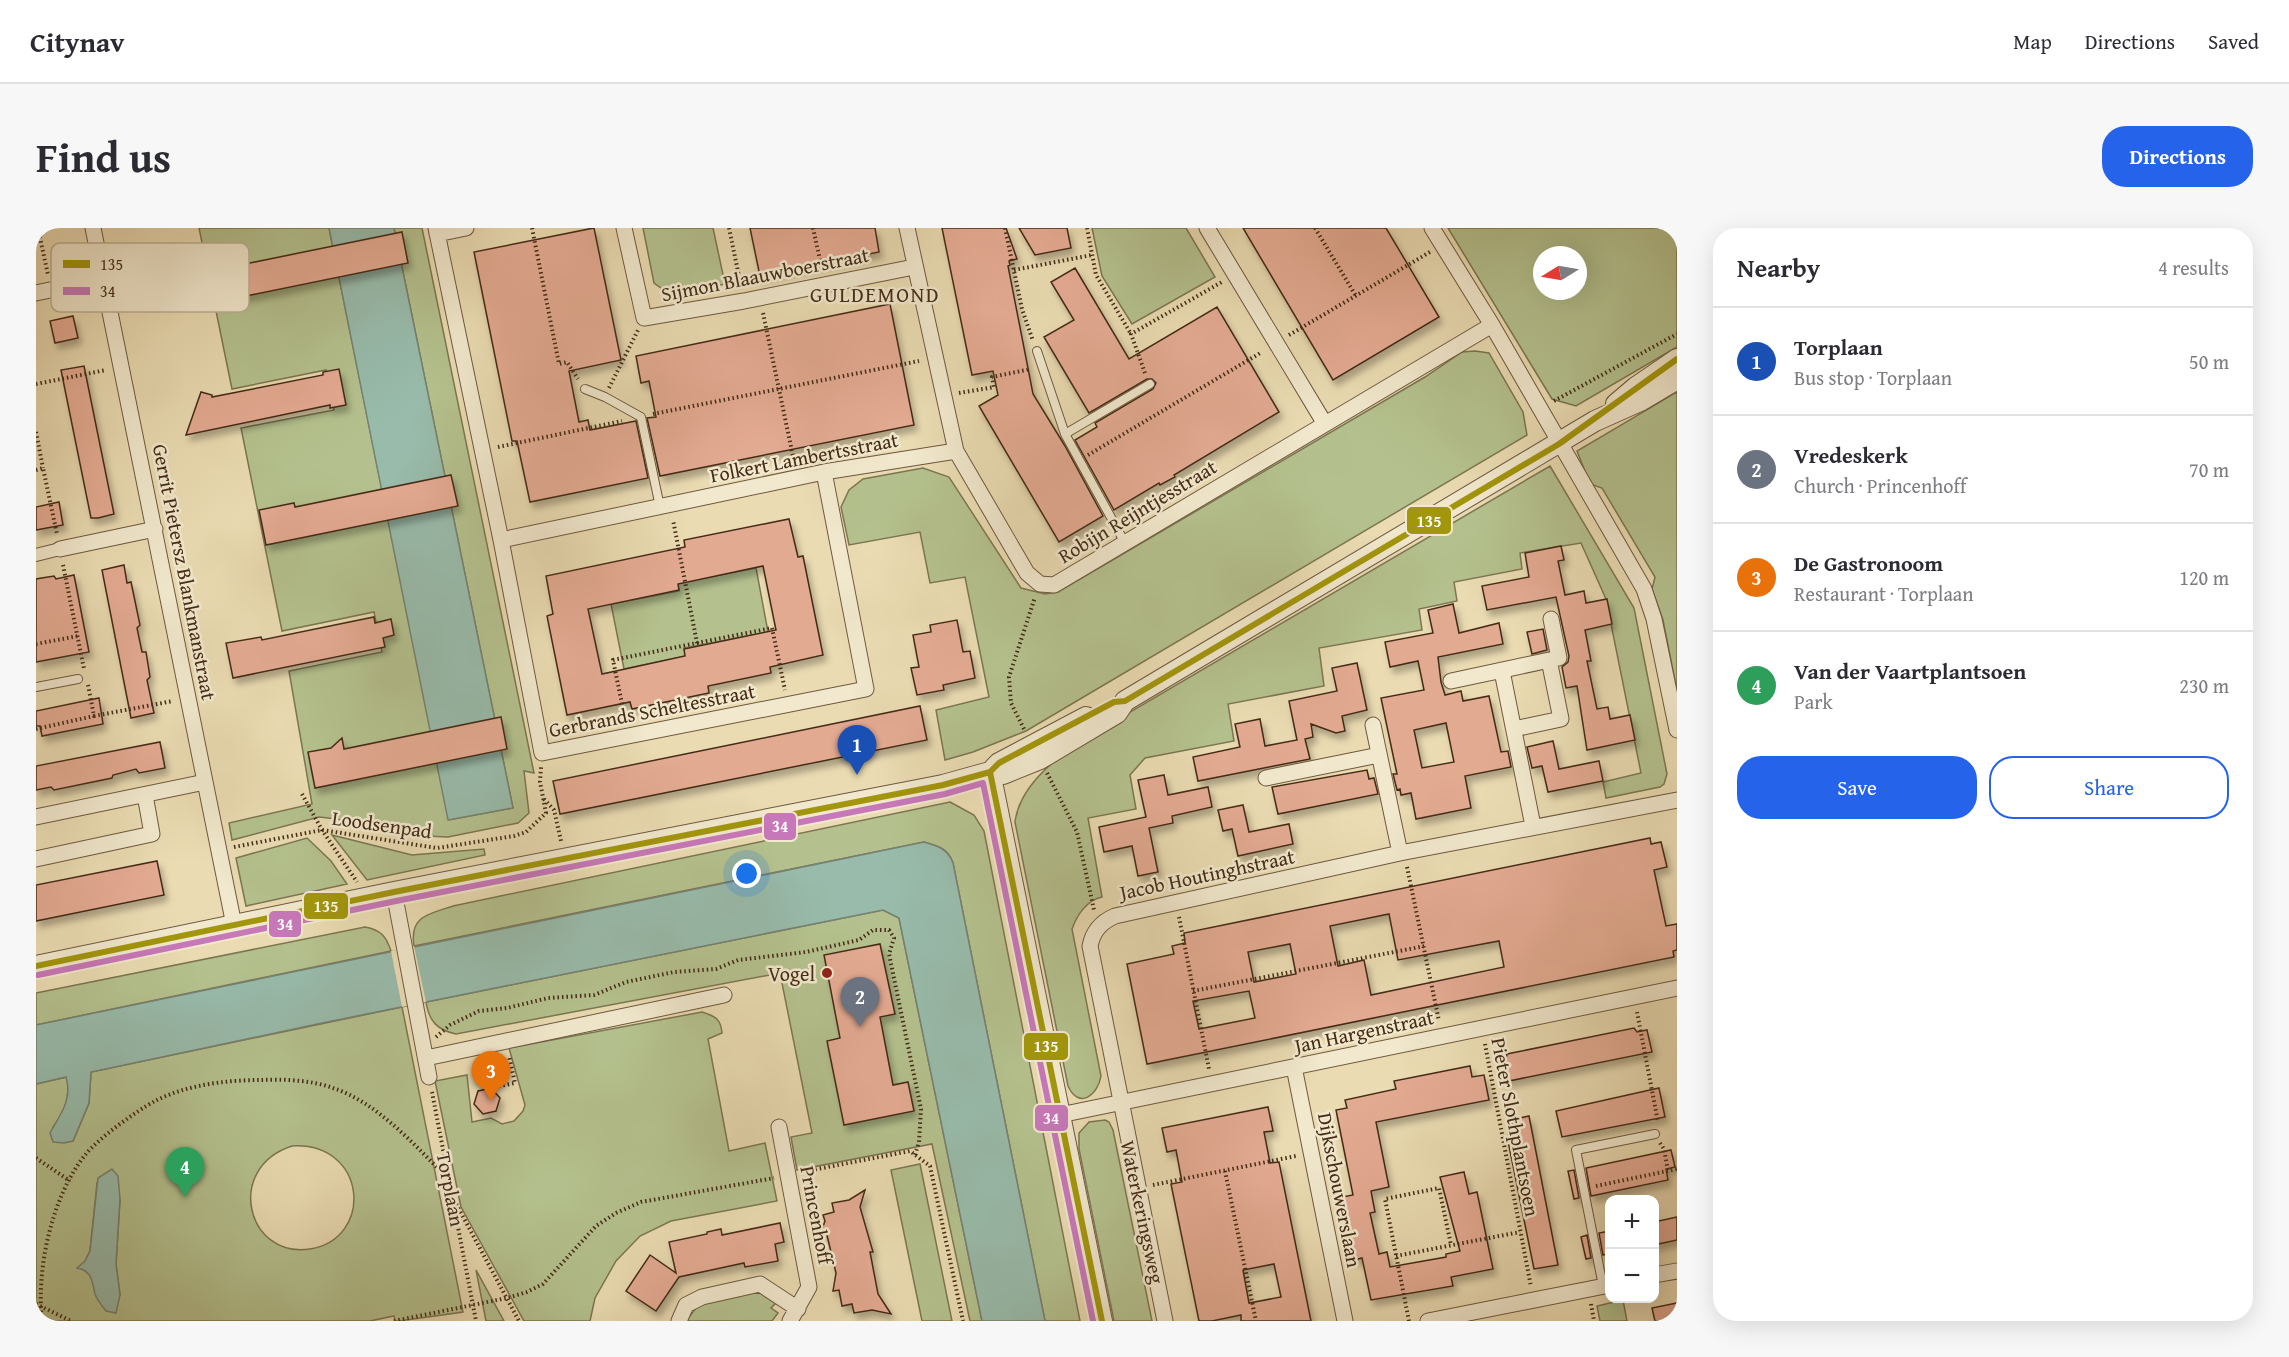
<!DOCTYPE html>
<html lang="en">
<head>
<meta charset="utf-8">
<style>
	:root { --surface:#fff; --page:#f7f7f7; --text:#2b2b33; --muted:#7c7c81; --line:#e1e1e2; --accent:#2563eb }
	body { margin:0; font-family:"Gentium Book Plus",serif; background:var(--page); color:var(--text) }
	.controls { position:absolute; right:18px; bottom:18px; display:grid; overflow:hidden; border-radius:12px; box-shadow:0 6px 24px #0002 }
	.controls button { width:54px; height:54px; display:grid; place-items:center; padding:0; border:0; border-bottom:2px solid var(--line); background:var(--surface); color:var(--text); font:30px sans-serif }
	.compass { position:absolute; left:1497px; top:18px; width:54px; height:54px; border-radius:50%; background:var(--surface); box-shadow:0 6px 24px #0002; rotate:259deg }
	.you { position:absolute; left:711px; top:646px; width:21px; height:21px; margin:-15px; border:4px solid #fff; border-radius:50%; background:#1a73e8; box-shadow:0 0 0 9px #1a73e833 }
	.badge { display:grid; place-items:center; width:39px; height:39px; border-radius:50%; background:var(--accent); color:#fff; font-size:20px; font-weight:700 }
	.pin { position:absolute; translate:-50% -50px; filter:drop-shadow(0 2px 3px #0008) }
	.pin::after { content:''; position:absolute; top:32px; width:21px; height:18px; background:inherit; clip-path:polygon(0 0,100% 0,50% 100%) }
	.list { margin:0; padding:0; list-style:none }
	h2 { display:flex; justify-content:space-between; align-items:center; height:78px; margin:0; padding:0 24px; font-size:26px }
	h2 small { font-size:20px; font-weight:400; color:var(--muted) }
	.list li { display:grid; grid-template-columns:39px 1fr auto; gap:18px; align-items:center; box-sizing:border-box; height:108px; padding:0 24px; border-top:2px solid var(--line) }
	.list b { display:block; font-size:22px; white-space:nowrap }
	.list p { margin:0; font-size:20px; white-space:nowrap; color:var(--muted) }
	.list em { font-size:20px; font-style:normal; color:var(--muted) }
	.actions { display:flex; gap:12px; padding:18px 24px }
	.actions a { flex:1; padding:14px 0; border:2px solid var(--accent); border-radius:24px; text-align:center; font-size:21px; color:var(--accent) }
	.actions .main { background:var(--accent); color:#fff }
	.map { position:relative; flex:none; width:1641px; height:1093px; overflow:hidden; border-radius:24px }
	header { display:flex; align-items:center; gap:36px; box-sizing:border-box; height:84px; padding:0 30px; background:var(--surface); border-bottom:2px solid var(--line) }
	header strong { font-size:28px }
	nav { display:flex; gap:33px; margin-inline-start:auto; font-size:21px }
	.intro { display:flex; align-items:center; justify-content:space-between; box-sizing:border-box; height:144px; padding:0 36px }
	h1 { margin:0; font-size:42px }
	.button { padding:15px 27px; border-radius:24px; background:var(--accent); color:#fff; font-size:21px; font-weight:700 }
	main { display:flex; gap:36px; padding:0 36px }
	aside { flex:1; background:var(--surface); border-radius:24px; box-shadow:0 6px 24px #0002 }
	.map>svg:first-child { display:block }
	.green { fill:#b4c18e; stroke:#7c7652; stroke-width:1.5; fill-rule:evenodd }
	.water { fill:#98bbab; stroke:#778270; stroke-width:1.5 }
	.pier { fill:#eadbb2 }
	.building { fill:#e3aa92; stroke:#452c17; stroke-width:1.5; fill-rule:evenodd; filter:url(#shadow) }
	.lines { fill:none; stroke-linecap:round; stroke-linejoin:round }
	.service-casing { stroke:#6e583e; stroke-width:10 }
	.pedestrian-casing { stroke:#6e583e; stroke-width:14 }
	.minor-casing { stroke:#6e583e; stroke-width:17 }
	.tertiary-casing { stroke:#6e583e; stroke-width:22 }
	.path { stroke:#452c17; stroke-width:4; stroke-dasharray:1.5 3; stroke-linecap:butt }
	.service { stroke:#f1e8cd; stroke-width:8 }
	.pedestrian { stroke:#f1e8cd; stroke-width:12 }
	.minor { stroke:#f1e8cd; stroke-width:15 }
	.tertiary { stroke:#f1e8cd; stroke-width:20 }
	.bus-1-casing { stroke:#f1e8cd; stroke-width:10 }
	.bus-2-casing { stroke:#f1e8cd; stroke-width:10 }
	.bus-1 { stroke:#a2960c; stroke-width:6 }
	.bus-2 { stroke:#c778b9; stroke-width:6 }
	.poi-dot { fill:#8f2418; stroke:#f1e8cd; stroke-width:2 }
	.labels { text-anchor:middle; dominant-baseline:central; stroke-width:5; stroke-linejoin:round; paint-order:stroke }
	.street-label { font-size:20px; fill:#452c17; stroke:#f1e8cd }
	.poi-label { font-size:20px; fill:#452c17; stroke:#f1e8cd; text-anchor:end }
	.neighbourhood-label { font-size:21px; letter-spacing:1.5px; fill:#452c17; stroke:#f1e8cd }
	.key { fill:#f1e8cd; stroke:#bdb096; stroke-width:1.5 }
	.key-label { font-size:16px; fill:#452c17 }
	.line-badge { stroke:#f1e8cd; stroke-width:2 }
	.badge-label { font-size:16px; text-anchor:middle; font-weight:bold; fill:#fff }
</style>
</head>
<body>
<header>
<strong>Citynav</strong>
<nav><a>Map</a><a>Directions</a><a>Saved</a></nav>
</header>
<div class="intro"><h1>Find us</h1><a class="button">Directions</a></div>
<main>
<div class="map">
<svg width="1641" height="1093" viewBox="0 0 1641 1093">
	<defs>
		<filter id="shadow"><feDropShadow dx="3.5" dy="6" stdDeviation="3" flood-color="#0004"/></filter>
	</defs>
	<rect width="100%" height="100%" fill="#eadbb2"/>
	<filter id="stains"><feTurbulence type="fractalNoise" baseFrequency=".00333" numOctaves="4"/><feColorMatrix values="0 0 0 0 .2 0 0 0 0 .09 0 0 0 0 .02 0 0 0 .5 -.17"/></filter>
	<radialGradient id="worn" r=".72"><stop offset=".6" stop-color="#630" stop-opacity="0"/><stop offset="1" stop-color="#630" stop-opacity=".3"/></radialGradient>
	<!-- green -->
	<path class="green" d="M163 0H293L413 592 477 580 358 0H386L498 545 488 543 493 585 482 595 412 609 367 607 301 591 283 589 196 612 193 595 276 576 253 443 346 424 338 384 246 403 205 200 298 182 290 142 196 161Z
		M607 0H677L689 56 636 68 618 55Z
		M1056 0H1150L1179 49 1096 96 1066 48Z
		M1412 0H1641V119L1540 178 1516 171ZM1506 27H1542V63H1506Z
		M1439 123 1453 125 1487 184 1491 207 990 503 937 524 909 532 900 482 953 469 929 349 894 355 884 304 813 317 805 279 813 262 827 251 887 240 913 249 985 360 1009 366 1022 364 1389 149 1426 124Z
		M1641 164V463L1627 392 1616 361 1619 349 1566 260 1554 256 1541 223Z
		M1514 238 1598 380 1631 546 1628 556 1624 559 1570 570 1567 554 1605 545 1570 371 1545 315 1484 325 1486 341 1418 354 1421 373 1383 381 1386 402 1283 420 1288 458 1192 476 1198 513 1109 530 1094 547 1100 581 1052 590 1066 669C1051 672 1041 687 1036 701L1065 848C1062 867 1043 882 1032 858L979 594C983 561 1012 538 1036 518Z
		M720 340 732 404 648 420 650 428 588 441 575 376 643 363 641 350 657 352Z
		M914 574 938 587 948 603 1044 1093H1009L917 635C912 620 902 618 888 614L378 718C373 688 393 686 417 678Z
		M296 607 376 627 448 621 449 627 331 652Z
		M271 610 295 633 311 656 210 678 200 630Z
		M847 682 863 690 946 1093H934L896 916 761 942 755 909 776 905 744 745 420 806C401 802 393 793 390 774Z
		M329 699C345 702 350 708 355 723L0 797V765Z
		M366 779 427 1084 363 1093H359L358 1088 334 1093H0V856L31 849C34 868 29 885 17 899L37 913 53 875 55 844ZM256 918C332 914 338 1011 274 1021 211 1031 188 940 256 918ZM61 955 84 971 80 1036 84 1067 60 1068 56 1049 46 1040 54 1023Z
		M666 784C679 788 685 791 686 805L672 811 693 923 729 915 741 973 635 993 604 1008 580 1033 559 1070 554 1093H488L425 979 399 853 431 847 436 894 455 890 466 896 478 893 487 883 489 877 473 820Z
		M1069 892 1073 894 1077 902 1116 1093H1078L1043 921V905L1053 894Z
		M884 936 916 1093H886L855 942Z
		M440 1042 468 1093H450Z
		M725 1063 741 1074 735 1080 742 1085 736 1093H650L660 1080 667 1075Z
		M1587 1072 1591 1093H1564L1561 1078Z"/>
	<!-- water -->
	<path class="water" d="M293 0H358L477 580 412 592Z
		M888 614C902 618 912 621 917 635L1009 1093H946L863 690 847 682 286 795 55 844 53 875 37 913 28 915 17 914 14 905C24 887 37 871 30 849L0 856V797Z
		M76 941 82 948 84 971 80 1036 84 1067 80 1085 70 1083C66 1078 61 1072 59 1066 56 1054 56 1042 41 1040L49 1033 54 1023 62 950Z"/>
	<!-- pier -->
	<path class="pier" d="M378 718 390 774 366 779 355 723Z"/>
	<!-- building -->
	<path class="building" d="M558 0 585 132 533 143 543 194 552 192 554 202 600 193 612 250 494 274 481 213H476L438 24Z
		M714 0H839L843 24 724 48Z
		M906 0H970L981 31 973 33 974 37 972 38 997 166 1029 218 1067 288 1023 314 943 178 962 167 957 143 936 147Z
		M983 0H1031L1035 20 999 27Z
		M1207 0H1350L1403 89 1297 152Z
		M366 4 372 35 181 74 173 40 209 33V36Z
		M1039 40 1093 131 1181 79 1243 184 1138 247 1139 249 1124 257 1123 255 1078 282 1039 212 1061 199 1059 195 1117 161 1120 155 1116 151H1111L1053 185 1008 109 1038 92 1015 54Z
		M854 76 878 197 624 248 611 190 620 189 613 153 605 155 600 128Z
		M37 88 42 110 19 115 14 93Z
		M48 138 78 286 62 290H55L25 142Z
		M303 141 310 177 294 180V177L150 207 165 164 176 167V169L287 147V144Z
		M415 247 422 278 230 317 223 282 258 275 259 279Z
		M23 274 27 297 0 302V279Z
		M753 291 762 329 767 328 787 427 734 439 735 445 672 458 673 465 596 481 594 474 531 487 511 388 517 386 510 348 649 319 648 312ZM727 338 740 402 648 421 649 428 566 446 552 381 643 362 642 356Z
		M1525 318 1528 332 1522 333 1529 367 1548 363 1550 375 1571 371 1576 396 1549 402 1555 433H1551L1561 481 1572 479 1574 491 1594 487 1599 512 1551 522 1541 458 1530 460 1526 439 1532 434 1533 428 1520 369 1451 382 1446 358 1493 349 1489 325Z
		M88 337 91 355 95 354 104 397 101 400 106 424H110L114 449 111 452 118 485 95 490 66 342Z
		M38 347 53 424 0 434V351L18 348 20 351Z
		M1417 376 1423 405 1463 395 1467 416 1402 429 1405 454 1409 467 1425 463 1427 473 1453 468 1465 524 1472 523 1475 539 1429 548 1435 580 1380 591 1375 565 1365 567 1364 561 1361 562 1357 546H1361L1345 470 1388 462 1382 433 1354 439 1349 414 1397 405 1392 382ZM1410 495 1418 534 1386 540 1378 502Z
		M338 389 339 395 355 391 358 407 347 410 349 419 197 450 190 415 225 409 226 412Z
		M921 392 927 424 934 423 939 450 907 457 908 462 881 467 875 440 883 439 877 407 895 404 894 397Z
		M1507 401 1511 422 1496 426 1491 404Z
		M1321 435 1331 482 1306 488 1309 503 1300 505 1275 496 1277 509 1269 511 1274 531 1162 553 1157 529 1204 519 1199 496 1224 491 1229 518 1261 512 1253 473 1301 463 1296 440Z
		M63 470 67 496 6 508 4 498H0V483Z
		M884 478 891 512 524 586 517 553Z
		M465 489 471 521 279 560 272 524 295 520 306 510 308 521Z
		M1517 513 1523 541 1563 533 1567 553 1512 564 1506 538 1496 540 1491 519Z
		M124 514 129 540 103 545 100 541 77 547 76 550 18 562 15 559 0 562V538Z
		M1331 542 1333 551 1338 550 1342 566 1242 586 1236 559Z
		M1128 547 1132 567 1172 559 1176 579 1136 588 1137 595 1113 600 1122 644 1102 648 1096 618 1068 624 1063 599 1110 589 1102 552Z
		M1207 577 1213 604 1253 596 1257 616 1202 628 1196 601 1187 603 1182 582Z
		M1614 610 1615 616 1625 614 1631 639 1618 642 1630 698 1641 696V722L1637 723 1638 729 1111 836 1091 736 1138 726 1136 718 1149 715 1148 705ZM1353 686 1362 732 1463 713 1468 739 1335 767 1328 732 1302 738 1294 698ZM1254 716 1260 746 1218 754 1212 724ZM1213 763 1219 790 1163 801 1157 773Z
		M121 633 128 667 0 693V657Z
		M844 716 859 786 844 789 857 857 872 854 878 883 808 897 791 813 804 810 788 727Z
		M1598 800 1601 804 1611 802 1616 824 1468 854 1463 832 1470 831 1471 826Z
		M1434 838 1436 849 1448 847 1453 872 1340 894 1353 959 1335 963 1339 984 1334 985 1343 1026 1351 1024 1354 1039 1410 1029V1026L1424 1023 1404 949 1428 944 1433 966 1441 964 1457 1041 1415 1049 1417 1058 1335 1072 1326 1030 1318 1032 1306 969 1317 967 1300 882 1311 880 1309 872 1360 861 1358 853Z
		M455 860 464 870 460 883 447 886 438 876 442 863Z
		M1623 860 1629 889 1526 909 1520 883Z
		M1232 879 1237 903 1228 904 1234 935 1243 934 1275 1093H1205V1087L1176 1093H1163L1135 956 1146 954 1140 922 1131 924 1126 900ZM1238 1036 1245 1069 1213 1075 1207 1042Z
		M1493 888 1522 1037 1498 1041 1472 913V904L1478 902 1475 892Z
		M1635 922 1639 939 1630 941 1632 952 1555 968 1550 940Z
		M1538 942 1543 970 1538 971 1532 943Z
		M829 962 824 979 837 1024H834L842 1066 855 1086 836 1082 818 1085 816 1076 806 1078 803 1062 797 1063 800 1045 790 1003 785 1004 789 993 787 987 798 984 796 975 813 972Z
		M1641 989V1012L1618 1017V994Z
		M744 995 748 1014 739 1016 742 1033 709 1039 708 1035 643 1049 620 1083 590 1063 614 1027 640 1045 633 1014 671 1006V1004L685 1001 686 1007Z
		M1574 1003V1026L1567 1027 1563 1005Z
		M1551 1007 1555 1030 1550 1031 1545 1009Z
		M1641 1075V1093H1619L1616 1080Z"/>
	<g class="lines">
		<!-- service casing -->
		<g class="service-casing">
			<path id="service" d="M1001 123 1029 206
				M549 161 569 169 605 189 624 279
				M1089 315 1029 206 1114 156
				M0 459 42 451
				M1567 1058 1540 922 1619 906"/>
		</g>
		<!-- pedestrian casing -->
		<g class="pedestrian-casing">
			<path id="pedestrian" d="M0 327 24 321"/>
		</g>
		<!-- minor casing -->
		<g class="minor-casing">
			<path id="minor" d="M57 0 198 697
				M400 0 465 312 506 525 830 461 788 244
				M588 0 608 90 708 73 878 39
				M871 0 920 223 991 345 1004 356 1018 357 1456 97
				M1171 0 1289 196
				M1396 0 1456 97 1608 361 1618 391 1641 502
				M401 6 430 0
				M0 65 68 51
				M465 312 788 244 920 223
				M24 321 119 301
				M1466 443 1497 598
				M1415 453 1523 430 1515 391
				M1337 497 1364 625
				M1478 501 1525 491 1513 432
				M1230 550 1343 527
				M0 589 169 554
				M0 631 116 606 109 567
				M358 664 393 849
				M390 830 688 767
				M1258 839 1309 1093
				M1024 887 1641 760
				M743 899 773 1059 754 1093
				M1618 1047 1641 1043
				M643 1093 650 1077 666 1069 724 1056 762 1081
				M1129 1093 1054 718C1057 703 1065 694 1079 688L1364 625 1641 572
				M1392 1093 1574 1057"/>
		</g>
		<!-- tertiary casing -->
		<g class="tertiary-casing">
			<path id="tertiary" d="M1580 176 1600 159 1641 131
				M958 540 963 535 1050 489
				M954 544 1066 1093
				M0 738 358 664 907 557 954 544 967 546 1004 531 1081 485 1089 473 1559 193 1606 172 1641 151"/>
		</g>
		<!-- path -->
		<path class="path" d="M2 0 12 47
			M496 0 523 136 531 134 542 151
			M693 0 705 58
			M777 0 786 41
			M969 0 986 81 997 113
			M1051 0 1060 47 1095 106
			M1279 0 1320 68
			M978 42 1056 27
			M727 85 758 233
			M1253 107 1394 24
			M1109 145 1095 106 1186 54
			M0 156 70 142
			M573 160 602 102
			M923 165 958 159 956 149 995 141
			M1518 173 1641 106
			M617 186 883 133
			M0 204 7 240
			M462 219 586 193
			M1052 227 1226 124
			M0 242 7 240 21 306
			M27 337 48 441
			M661 415 736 400 749 462
			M0 416 42 408
			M52 457 58 488 137 473
			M584 494 586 476 577 432 661 415 637 292
			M0 501 58 488
			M988 501 975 475 973 449 999 369
			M1011 545 1041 604 1058 682
			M266 566 286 602 321 654
			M508 571 518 582 525 613
			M198 619 286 602 401 620 478 608 490 604 510 585 504 554 505 539
			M1371 639 1403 793
			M1143 689 1173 841
			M1157 763 1389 718
			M1601 784 1622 894
			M400 809 414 797 443 783 471 780 512 770 558 767 590 754 638 744 680 741 702 732 770 724 823 712 837 702H853L858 710 853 726 885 881 883 914 879 927
			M1449 816 1495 1059
			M441 834 444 849 464 858 479 855 473 828
			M396 864 440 1093
			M1624 915 1628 921 1632 943
			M0 930 34 953
			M1189 943 1220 1093
			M766 944 874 923 894 938 927 1093
			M1117 957 1260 928
			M1560 958 1641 941
			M418 972 483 1093
			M1360 1028 1484 1004
			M0 1076 35 1093
			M1555 1076 1558 1093
			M6 1093C0 1041 16 967 50 926 64 909 99 884 119 873 150 857 190 852 225 852 248 851 275 852 297 860 341 874 382 920 413 952
			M358 1093 471 1070 491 1064 507 1056 560 998 580 985 605 974 738 950
			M1373 1093 1349 971 1403 960 1415 1017"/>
		<!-- service -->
		<use href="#service" class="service"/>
		<!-- pedestrian -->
		<use href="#pedestrian" class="pedestrian"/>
		<!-- minor -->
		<use href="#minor" class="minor"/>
		<!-- tertiary -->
		<use href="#tertiary" class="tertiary"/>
		<!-- bus-1 casing -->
		<g class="bus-1-casing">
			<path id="bus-1" d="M954 544 1066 1093
				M0 738 358 664 907 557 954 544 963 535 1078 474 1089 473 1523 216 1641 131"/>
		</g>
		<!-- bus-2 casing -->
		<g class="bus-2-casing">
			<path id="bus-2" d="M2 747 360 673 909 566 947 555 1057 1093"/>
		</g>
		<!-- bus-1 -->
		<use href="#bus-1" class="bus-1"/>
		<!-- bus-2 -->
		<use href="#bus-2" class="bus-2"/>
	</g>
	<!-- markers -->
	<circle class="poi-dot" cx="791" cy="745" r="6"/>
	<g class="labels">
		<!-- street labels -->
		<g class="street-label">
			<text transform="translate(729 46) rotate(-11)">Sijmon Blaauwboerstraat</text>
			<text transform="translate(768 229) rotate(-11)">Folkert Lambertsstraat</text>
			<text transform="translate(1101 283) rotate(-31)">Robijn Reijntjesstraat</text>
			<text transform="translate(149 344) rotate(79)">Gerrit Pietersz Blankmanstraat</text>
			<text transform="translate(616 482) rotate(-11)">Gerbrands Scheltesstraat</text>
			<text transform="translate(346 596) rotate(8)">Loodsenpad</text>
			<text transform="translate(1171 646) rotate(-12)">Jacob Houtinghstraat</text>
			<text transform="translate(1328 803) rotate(-12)">Jan Hargenstraat</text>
			<text transform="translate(1480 899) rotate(79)">Pieter Slothplantsoen</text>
			<text transform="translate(415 961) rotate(79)">Torplaan</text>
			<text transform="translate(1304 962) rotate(79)">Dijkschouwerslaan</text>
			<text transform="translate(1107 984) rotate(78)">Waterkeringsweg</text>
			<text transform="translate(781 987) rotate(79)">Princenhoff</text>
		</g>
		<!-- poi labels -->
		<g class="poi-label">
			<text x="779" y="745">Vogel</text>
		</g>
		<!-- neighbourhood labels -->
		<g class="neighbourhood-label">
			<text x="839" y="66">GULDEMOND</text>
		</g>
	</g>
	<!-- legend -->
	<rect x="15" y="15" width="198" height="69" rx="9" class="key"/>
	<rect x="27" y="32" width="27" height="8" fill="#a2960c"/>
	<rect x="27" y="59" width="27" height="8" fill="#c778b9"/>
	<g class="key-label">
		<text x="64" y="42">135</text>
		<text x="64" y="69">34</text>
	</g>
	<g class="line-badge">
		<rect x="1370" y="278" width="46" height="29" rx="6" fill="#a2960c"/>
		<rect x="727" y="584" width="34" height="29" rx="6" fill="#c778b9"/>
		<rect x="267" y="664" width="46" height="28" rx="6" fill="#a2960c"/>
		<rect x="232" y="682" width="34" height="28" rx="6" fill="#c778b9"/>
		<rect x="987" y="804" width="46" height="29" rx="6" fill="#a2960c"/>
		<rect x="998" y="876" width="35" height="28" rx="6" fill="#c778b9"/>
	</g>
	<g class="badge-label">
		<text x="1393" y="299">135</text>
		<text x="744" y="604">34</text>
		<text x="290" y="684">135</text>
		<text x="249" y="702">34</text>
		<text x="1010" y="824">135</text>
		<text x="1015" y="896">34</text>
	</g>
	<rect width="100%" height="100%" filter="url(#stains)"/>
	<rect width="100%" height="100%" fill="url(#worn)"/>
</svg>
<div class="controls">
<button>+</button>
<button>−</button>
</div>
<svg class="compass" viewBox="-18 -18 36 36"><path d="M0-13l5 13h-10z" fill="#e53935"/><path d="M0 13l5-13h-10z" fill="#7c7c81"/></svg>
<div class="you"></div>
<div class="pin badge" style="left:821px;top:547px;background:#1a4fb4">1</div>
<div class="pin badge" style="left:824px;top:799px;background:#6b7280">2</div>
<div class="pin badge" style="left:455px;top:873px;background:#e8710a">3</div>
<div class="pin badge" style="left:149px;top:969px;background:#2e9e5b">4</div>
</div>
<aside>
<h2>Nearby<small>4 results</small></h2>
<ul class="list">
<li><span class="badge" style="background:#1a4fb4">1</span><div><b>Torplaan</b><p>Bus stop · Torplaan</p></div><em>50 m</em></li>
<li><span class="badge" style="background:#6b7280">2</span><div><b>Vredeskerk</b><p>Church · Princenhoff</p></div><em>70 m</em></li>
<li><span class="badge" style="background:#e8710a">3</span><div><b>De Gastronoom</b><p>Restaurant · Torplaan</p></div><em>120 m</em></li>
<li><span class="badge" style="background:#2e9e5b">4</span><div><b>Van der Vaartplantsoen</b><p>Park</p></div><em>230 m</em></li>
</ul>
<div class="actions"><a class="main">Save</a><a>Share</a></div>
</aside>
</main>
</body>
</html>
